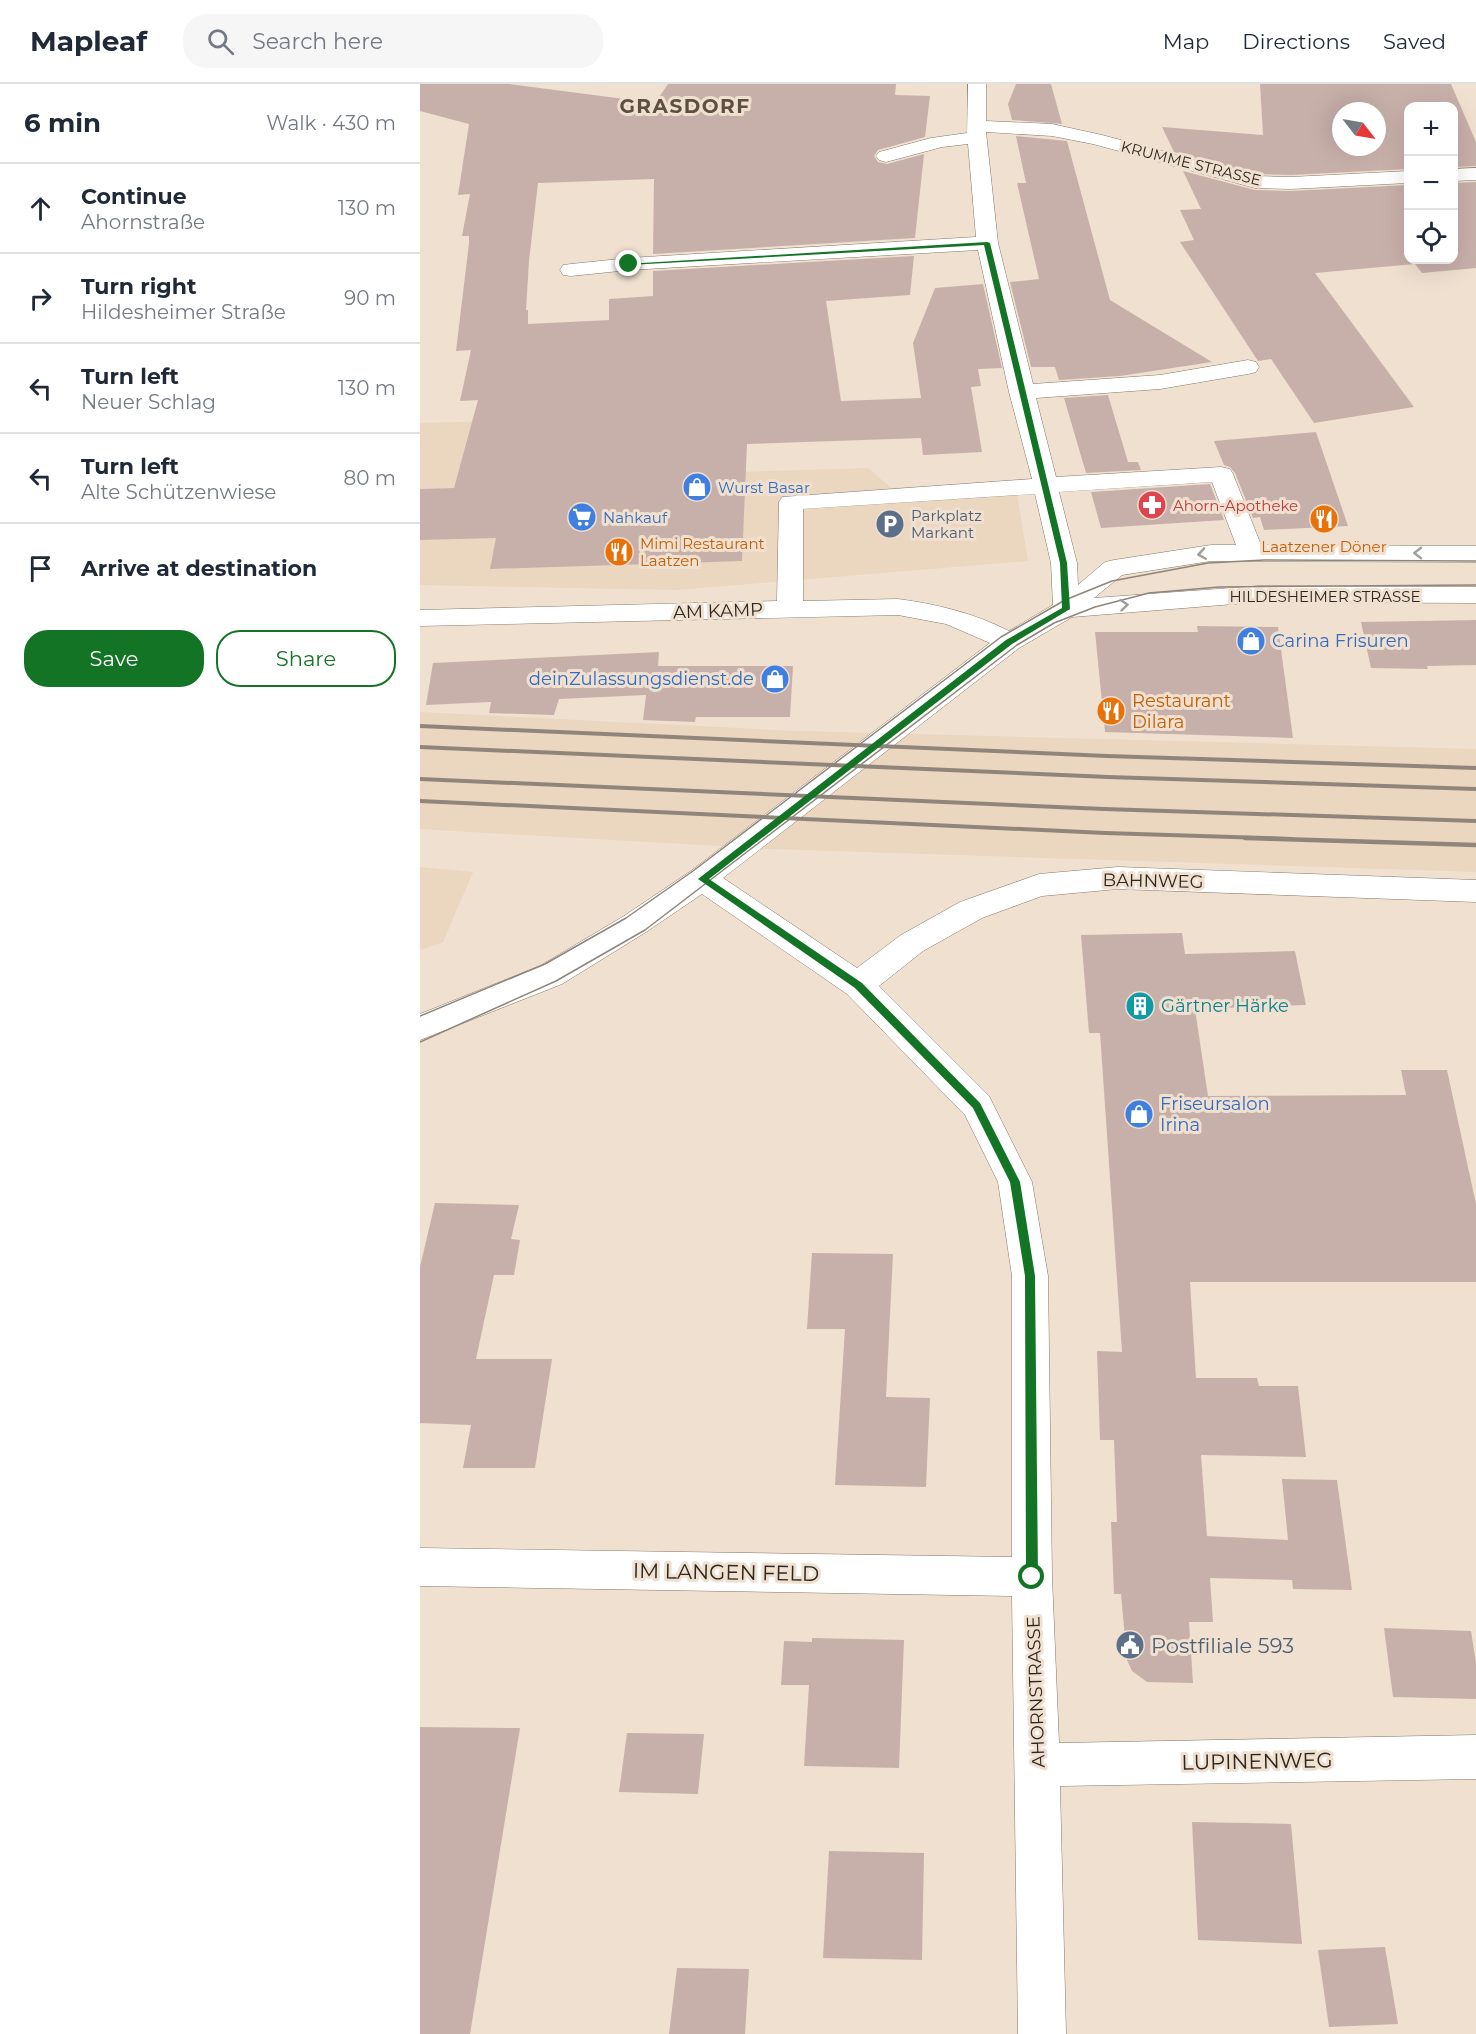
<!DOCTYPE html>
<html lang="en">
<head>
<meta charset="utf-8">
<style>
	:root { --surface:#fff; --page:#f6f6f7; --text:#1f2937; --muted:#747a83; --line:#e0e1e3; --accent:#127424 }
	body { margin:0; font-family:Montserrat,sans-serif; background:var(--page); color:var(--text) }
	.controls { position:absolute; right:18px; top:18px; display:grid; overflow:hidden; border-radius:12px; box-shadow:0 6px 24px #0002 }
	.controls button { width:54px; height:54px; display:grid; place-items:center; padding:0; border:0; border-bottom:2px solid var(--line); background:var(--surface); color:var(--text); font:30px sans-serif }
	.compass { position:absolute; left:912px; top:18px; width:54px; height:54px; border-radius:50%; background:var(--surface); box-shadow:0 6px 24px #0002; rotate:121deg }
	.stop { position:absolute; width:18px; height:18px; margin:-14px; border:4px solid #127424; border-radius:50%; background:#fff }
	.stop.end { background:#127424; border-color:#fff; box-shadow:0 2px 6px #0008 }
	.list { margin:0; padding:0; list-style:none }
	h2 { display:flex; justify-content:space-between; align-items:center; height:78px; margin:0; padding:0 24px; font-size:26px }
	h2 small { font-size:20px; font-weight:400; color:var(--muted) }
	.list li { display:grid; grid-template-columns:39px 1fr auto; gap:18px; align-items:center; box-sizing:border-box; height:90px; padding:0 24px; border-top:2px solid var(--line) }
	.list b { display:block; font-size:22px; white-space:nowrap }
	.list p { margin:0; font-size:20px; white-space:nowrap; color:var(--muted) }
	.list em { font-size:20px; font-style:normal; color:var(--muted) }
	.actions { display:flex; gap:12px; padding:18px 24px }
	.actions a { flex:1; padding:14px 0; border:2px solid var(--accent); border-radius:24px; text-align:center; font-size:21px; color:var(--accent) }
	.actions .main { background:var(--accent); color:#fff }
	.icon { flex:none; width:33px; height:33px; fill:none; stroke:currentColor; stroke-width:2; stroke-linecap:round; stroke-linejoin:round }
	.map { position:relative; flex:none; width:1056px; height:1950px; overflow:hidden }
	header { display:flex; align-items:center; gap:36px; box-sizing:border-box; height:84px; padding:0 30px; background:var(--surface); border-bottom:2px solid var(--line) }
	header strong { font-size:28px }
	nav { display:flex; gap:33px; margin-inline-start:auto; font-size:21px }
	.search { width:420px; height:54px; background:var(--page); display:flex; align-items:center; gap:15px; box-sizing:border-box; padding:0 21px; border-radius:24px; color:var(--muted); font-size:22px }
	main { display:flex }
	aside { flex:1; background:var(--surface) }
	.map>svg:first-child { display:block }
	.built { fill:#ebd6bf }
	.building { fill:#c8b0aa; fill-rule:evenodd }
	.lines { fill:none; stroke-linecap:round; stroke-linejoin:round }
	.minor-casing { stroke:#857768; stroke-width:1 }
	.minor { fill:#fff; fill-rule:evenodd }
	.tram { stroke:#90857a; stroke-width:1.5 }
	.rail-far1 { stroke:#90857a; stroke-width:4 }
	.rail { stroke:#90857a; stroke-width:4.5 }
	.oneway { stroke:#a09e9b }
	.route { fill:#127424 }
	.labels { text-anchor:middle; dominant-baseline:central; stroke-width:6; stroke-linejoin:round; paint-order:stroke }
	.far-street-label { font-size:15px; fill:#2d2721; stroke:#f0e0d0 }
	.far-shop-label { font-size:15px; fill:#366cbe; stroke:#f0e0d0; text-anchor:start }
	.far-health-label { font-size:15px; fill:#be3a42; stroke:#f0e0d0; text-anchor:start }
	.far-service-label { font-size:15px; fill:#4e5e75; stroke:#f0e0d0; text-anchor:start }
	.far-food-label { font-size:15px; fill:#c56008; stroke:#f0e0d0; text-anchor:start }
	.street-label { font-size:18px; fill:#2d2721; stroke:#f0e0d0 }
	.shop-label { font-size:18px; fill:#366cbe; stroke:#f0e0d0; text-anchor:start }
	.food-label { font-size:18px; fill:#c56008; stroke:#f0e0d0; text-anchor:start }
	.culture-label { font-size:18px; fill:#0d838f; stroke:#f0e0d0; text-anchor:start }
	.far-district-label { font-size:20px; font-weight:bold; letter-spacing:1.5px; fill:#5d5042; stroke:#f0e0d0 }
	.near-street-label { font-size:21px; fill:#2d2721; stroke:#f0e0d0 }
	.near-service-label { font-size:21px; fill:#4e5e75; stroke:#f0e0d0; text-anchor:start }
</style>
</head>
<body>
<header>
<strong>Mapleaf</strong>
<div class="search"><svg class="icon" aria-label="search" viewBox="0 0 24 24"><circle cx="10" cy="10" r="6"/><path d="M15 15l6 6"/></svg>Search here</div>
<nav><a>Map</a><a>Directions</a><a>Saved</a></nav>
</header>
<main>
<aside>
<h2>6 min<small>Walk · 430 m</small></h2>
<ul class="list">
<li><svg class="icon" aria-label="ahead" viewBox="0 0 24 24"><path d="M12 20V5M6 11l6-6 6 6"/></svg><div><b>Continue</b><p>Ahornstraße</p></div><em>130 m</em></li>
<li><svg class="icon" aria-label="right" viewBox="0 0 24 24"><path d="M7 20v-9h11M14 6l5 5-5 5"/></svg><div><b>Turn right</b><p>Hildesheimer Straße</p></div><em>90 m</em></li>
<li><svg class="icon" aria-label="left" viewBox="0 0 24 24"><path d="M17 20v-9H6M10 6l-5 5 5 5"/></svg><div><b>Turn left</b><p>Neuer Schlag</p></div><em>130 m</em></li>
<li><svg class="icon" aria-label="left" viewBox="0 0 24 24"><path d="M17 20v-9H6M10 6l-5 5 5 5"/></svg><div><b>Turn left</b><p>Alte Schützenwiese</p></div><em>80 m</em></li>
<li><svg class="icon" aria-label="arrive" viewBox="0 0 24 24"><path d="M6 21V4h12l-3 4 3 4H6"/></svg><div><b>Arrive at destination</b></div></li>
</ul>
<div class="actions"><a class="main">Save</a><a>Share</a></div>
</aside>
<div class="map">
<svg width="1056" height="1950" viewBox="0 0 1056 1950">
	<rect width="100%" height="100%" fill="#f0e0d0"/>
	<!-- built -->
	<path class="built" d="M191 334 318 388 448 384 471 404 595 398 608 477 257 506 0 501V339Z
		M0 628 378 647 1056 665V788L351 765 0 745Z
		M0 783 53 788 23 858 0 866Z"/>
	<!-- building -->
	<path class="building" d="M0 0H89L235 19 248 0H476L475 11 510 12 505 53 458 66 454 72 458 78 467 80 504 70 495 154 233 170 234 95 118 99 109 177 106 226H108V240L189 236V215L233 212V187L494 172 490 211 406 217 421 317 501 314 493 259 515 204 563 200 582 284 558 285 561 302 551 303 562 368 503 371 501 354 327 360 322 477 70 485 76 454 0 456V405L34 404 58 316 40 317 51 266 36 267 49 159V152H42L50 110 38 111 49 40 0 27Z
		M596 0H631L642 40 592 36 588 20Z
		M840 0H1031L1056 58V82L1034 83V22H988V85L871 91 836 90 754 68 742 43 843 51ZM921 27H957V63H921Z
		M596 52 647 57 690 216 792 278 700 292 639 296 635 283H611L590 198 619 195 597 99H606Z
		M763 87 835 106 871 107 988 101V176H1034V99L1056 98V184L1002 189 995 180 895 189 994 323 894 339 851 275 838 277 760 158 774 156 760 126 781 125Z
		M688 311 708 378H718L721 386 666 389 644 314Z
		M896 348 928 442 844 446 840 433 833 434 815 389 810 383 804 381 794 357Z
		M790 400 804 436 681 444 671 408Z
		M1056 536V581L1007 582 1008 585 951 584 941 538Z
		M777 542 858 543 873 654 685 648 675 548H778Z
		M239 568 238 582H373L370 633H276L275 638 223 636 226 611 139 615 134 631 69 629 71 618 6 621 13 579Z
		M762 849 765 870 875 867 886 921 775 925 788 1012 986 1011 981 986H1027L1056 1120V1198H770L776 1294H837L839 1302H878L886 1373 781 1371 787 1452 868 1456 862 1395 917 1396 932 1506 873 1505 872 1496 790 1494 793 1538H769L773 1599 727 1598 712 1587 707 1576 701 1510H694L691 1438H697L694 1356H680L677 1267 702 1268 680 949H669L661 851Z
		M15 1119 99 1121 91 1155 100 1156 94 1191H74L56 1275H132L115 1384H43L51 1341 0 1339V1183Z
		M392 1169 473 1170 466 1313 510 1314 506 1403 415 1401 425 1245H387Z
		M964 1544 1051 1547 1056 1579V1615L973 1613Z
		M392 1554 484 1556 479 1684 384 1682 389 1601H361L364 1557 392 1558Z
		M0 1643 100 1644 50 1950H0Z
		M207 1649 284 1650 278 1710 199 1708Z
		M772 1738 871 1740 882 1860 778 1856Z
		M409 1767 504 1769 502 1876 403 1874Z
		M965 1863 978 1940 909 1943 898 1866Z
		M257 1884 329 1885 325 1950H249Z"/>
	<g class="lines">
		<!-- minor casing -->
		<g class="minor-casing">
			<path id="minor" d="M548 0H566V37L632 40 682 51 836 92 871 93 988 87V99L871 105 835 104 673 60 632 52 566 48 578 159 613 300 740 291 828 276 836 278 839 283 836 288 828 290 740 305 616 314 636 393 801 383 810 385 813 390 841 461 1056 462V478L791 477 702 491 674 514 839 502 1056 503V519L839 518 652 533 599 564 303 794 437 884 481 851 540 818 619 790 698 783 1056 796V818L698 805 622 812 562 834 503 867 459 902 569 1012 612 1098 628 1192 632 1493 639 1659 1056 1651V1695L640 1702 646 1950H598L592 1512 0 1502V1464L592 1473V1192L578 1098 545 1031 427 910 282 810 226 848 142 900 0 956V930L120 882 204 832 271 787 570 559 526 540 478 531 0 542V526L357 517 359 418 362 413 612 395 589 308 558 166 209 186 151 192 143 191 140 186 143 181 151 180 209 174 556 153 548 60 522 63 466 78 459 76 456 72 459 68 511 54 547 49ZM792 398 816 461H791L694 476 685 478 658 501 657 479 639 408ZM615 410 631 479 633 521 589 547C554 529 516 520 478 515L383 517V425Z
				M1056 84V96L1034 97V85Z"/>
		</g>
		<!-- minor -->
		<use href="#minor" class="minor"/>
		<!-- tram -->
		<path class="tram" d="M0 932 125 880 206 834 273 787 581 553 645 516 692 497 788 479 844 476 1056 477
			M0 958 136 897 225 846 597 561 634 539 675 523 729 509 799 503 1056 501"/>
		<!-- rail-far1 -->
		<path class="rail-far1" d="M0 642 687 672 1056 684
			M0 663 688 693 1056 705
			M0 695 684 725 1056 737
			M0 717 685 749 872 755"/>
		<!-- rail -->
		<path class="rail" d="M825 754 1056 761"/>
	</g>
	<!-- one-way arrows -->
	<defs><path id="oneway-chevron" d="M-2-3.5L2.5 0L-2 3.5" fill="none" stroke-width="1.6" stroke-linecap="round" stroke-linejoin="round" transform="scale(1.5)"/></defs>
	<g class="oneway">
		<use href="#oneway-chevron" transform="translate(998 469) rotate(-180)"/>
		<use href="#oneway-chevron" transform="translate(782 470) rotate(171)"/>
		<use href="#oneway-chevron" transform="translate(704 521) rotate(-5)"/>
	</g>
	<!-- route -->
	<path class="route" d="M567 158 570 159 647 479 650 525 592 560 289 795 442 899 560 1019 600 1098 615 1192 618 1493 612 1498 606 1493 605 1192 590 1098 553 1024 435 904 278 795 586 556 642 524 640 479 564 161 209 181 206 180Z"/>
	<!-- icons -->
	<defs>
		<g id="shop-disc" transform="scale(1.5)"><circle r="9.5" fill="#3f7fe0" stroke="#f0e0d0"/><path d="M-5-2.5h2.3a2.7 3.5 0 0 1 5.4 0H5L5.5 6h-11ZM-1.5-2.5h3a1.5 2.3 0 0 0-3 0Z" fill="#fff"/></g>
		<g id="pharmacy-disc" transform="scale(1.5)"><circle r="9.5" fill="#e0444e" stroke="#f0e0d0"/><path d="M-2-6h4v4h4v4h-4v4h-4v-4h-4v-4h4Z" fill="#fff"/></g>
		<g id="supermarket-disc" transform="scale(1.5)"><circle r="9.5" fill="#3f7fe0" stroke="#f0e0d0"/><path d="M-6-5.5h2.5l.6 2H6L4.5 2H-2.5L-4.4-4H-6ZM-1.5 3.2a1.3 1.3 0 1 0 .1 0ZM3 3.2a1.3 1.3 0 1 0 .1 0Z" fill="#fff"/></g>
		<g id="restaurant-disc" transform="scale(1.5)"><circle r="9.5" fill="#e8710a" stroke="#f0e0d0"/><path d="M-5-6h1v4h1v-4h1v4h1v-4h1v5L-1.5 .5V6h-2V.5L-5-1ZM5-6V6H3V1.5H1.5Q1.5-4 5-6Z" fill="#fff"/></g>
		<g id="parking-disc" transform="scale(1.5)"><circle r="9.5" fill="#5c6f8a" stroke="#f0e0d0"/><path d="M-3.5-5.5H1a3.5 3.5 0 0 1 0 7H-1V5.5H-3.5ZM-1-3.4V-.6H.8a1.4 1.4 0 0 0 0-2.8Z" fill="#fff"/></g>
		<g id="building-disc" transform="scale(1.5)"><circle r="9.5" fill="#0f9aa8" stroke="#f0e0d0"/><path d="M-4-6H4V6H1V3H-1V6H-4ZM-2.5-4.3h1.7v1.8h-1.7ZM.8-4.3h1.7v1.8H.8ZM-2.5-1h1.7V.8h-1.7ZM.8-1h1.7V.8H.8Z" fill="#fff"/></g>
		<g id="civic-disc" transform="scale(1.5)"><circle r="9.5" fill="#5c6f8a" stroke="#f0e0d0"/><path d="M-.6-6.5H3V-4.5H.6V-3L4-1V1h2V6H-6V1h2V-1L-.6-3ZM-1.2 2.5V6h2.4V2.5Z" fill="#fff"/></g>
	</defs>
	<g fill-rule="evenodd">
		<use href="#shop-disc" x="277" y="403"/>
		<use href="#pharmacy-disc" x="732" y="421"/>
		<use href="#supermarket-disc" x="162" y="433"/>
		<use href="#restaurant-disc" x="904" y="435"/>
		<use href="#parking-disc" x="470" y="440"/>
		<use href="#restaurant-disc" x="199" y="468"/>
		<use href="#shop-disc" x="831" y="557"/>
		<use href="#shop-disc" x="355" y="595"/>
		<use href="#restaurant-disc" x="691" y="627"/>
		<use href="#building-disc" x="720" y="922"/>
		<use href="#shop-disc" x="719" y="1030"/>
		<use href="#civic-disc" x="710" y="1561"/>
	</g>
	<g class="labels">
		<!-- far-street labels -->
		<g class="far-street-label">
			<text transform="translate(771 79) rotate(14)">KRUMME STRASSE</text>
			<text x="905" y="512">HILDESHEIMER STRASSE</text>
		</g>
		<!-- far-shop labels -->
		<g class="far-shop-label">
			<text x="298" y="403">Wurst Basar</text>
			<text x="183" y="433">Nahkauf</text>
		</g>
		<!-- far-health labels -->
		<g class="far-health-label">
			<text x="753" y="421">Ahorn-Apotheke</text>
		</g>
		<!-- far-service labels -->
		<g class="far-service-label">
			<text x="491" y="431">Parkplatz<tspan x="491" dy="17">Markant</tspan></text>
		</g>
		<!-- far-food labels -->
		<g class="far-food-label">
			<text x="220" y="459">Mimi Restaurant<tspan x="220" dy="17">Laatzen</tspan></text>
			<text x="904" y="462" text-anchor="middle">Laatzener Döner</text>
		</g>
		<!-- street labels -->
		<g class="street-label">
			<text transform="translate(298 527) rotate(-2)">AM KAMP</text>
			<text transform="translate(733 797) rotate(1)">BAHNWEG</text>
			<text transform="translate(616 1608) rotate(-92)">AHORNSTRASSE</text>
		</g>
		<!-- shop labels -->
		<g class="shop-label">
			<text x="852" y="557">Carina Frisuren</text>
			<text x="334" y="595" text-anchor="end">deinZulassungsdienst.de</text>
			<text x="740" y="1020">Friseursalon<tspan x="740" dy="21">Irina</tspan></text>
		</g>
		<!-- food labels -->
		<g class="food-label">
			<text x="712" y="617">Restaurant<tspan x="712" dy="21">Dilara</tspan></text>
		</g>
		<!-- culture labels -->
		<g class="culture-label">
			<text x="741" y="922">Gärtner Härke</text>
		</g>
		<!-- far-district labels -->
		<g class="far-district-label">
			<text x="265" y="22">GRASDORF</text>
		</g>
		<!-- near-street labels -->
		<g class="near-street-label">
			<text transform="translate(306 1488) rotate(1)">IM LANGEN FELD</text>
			<text transform="translate(837 1677) rotate(-1)">LUPINENWEG</text>
		</g>
		<!-- near-service labels -->
		<g class="near-service-label">
			<text x="731" y="1561">Postfiliale 593</text>
		</g>
	</g>
</svg>
<div class="controls">
<button>+</button>
<button>−</button>
<button><svg class="icon" aria-label="locate" viewBox="0 0 24 24"><circle cx="12" cy="12" r="6"/><path d="M12 2v4M12 18v4M2 12h4M18 12h4"/></svg></button>
</div>
<svg class="compass" viewBox="-18 -18 36 36"><path d="M0-13l5 13h-10z" fill="#e53935"/><path d="M0 13l5-13h-10z" fill="#747a83"/></svg>
<div class="stop" style="left:612px;top:1493px"></div>
<div class="stop end" style="left:209px;top:180px"></div>
</div>
</main>
</body>
</html>
